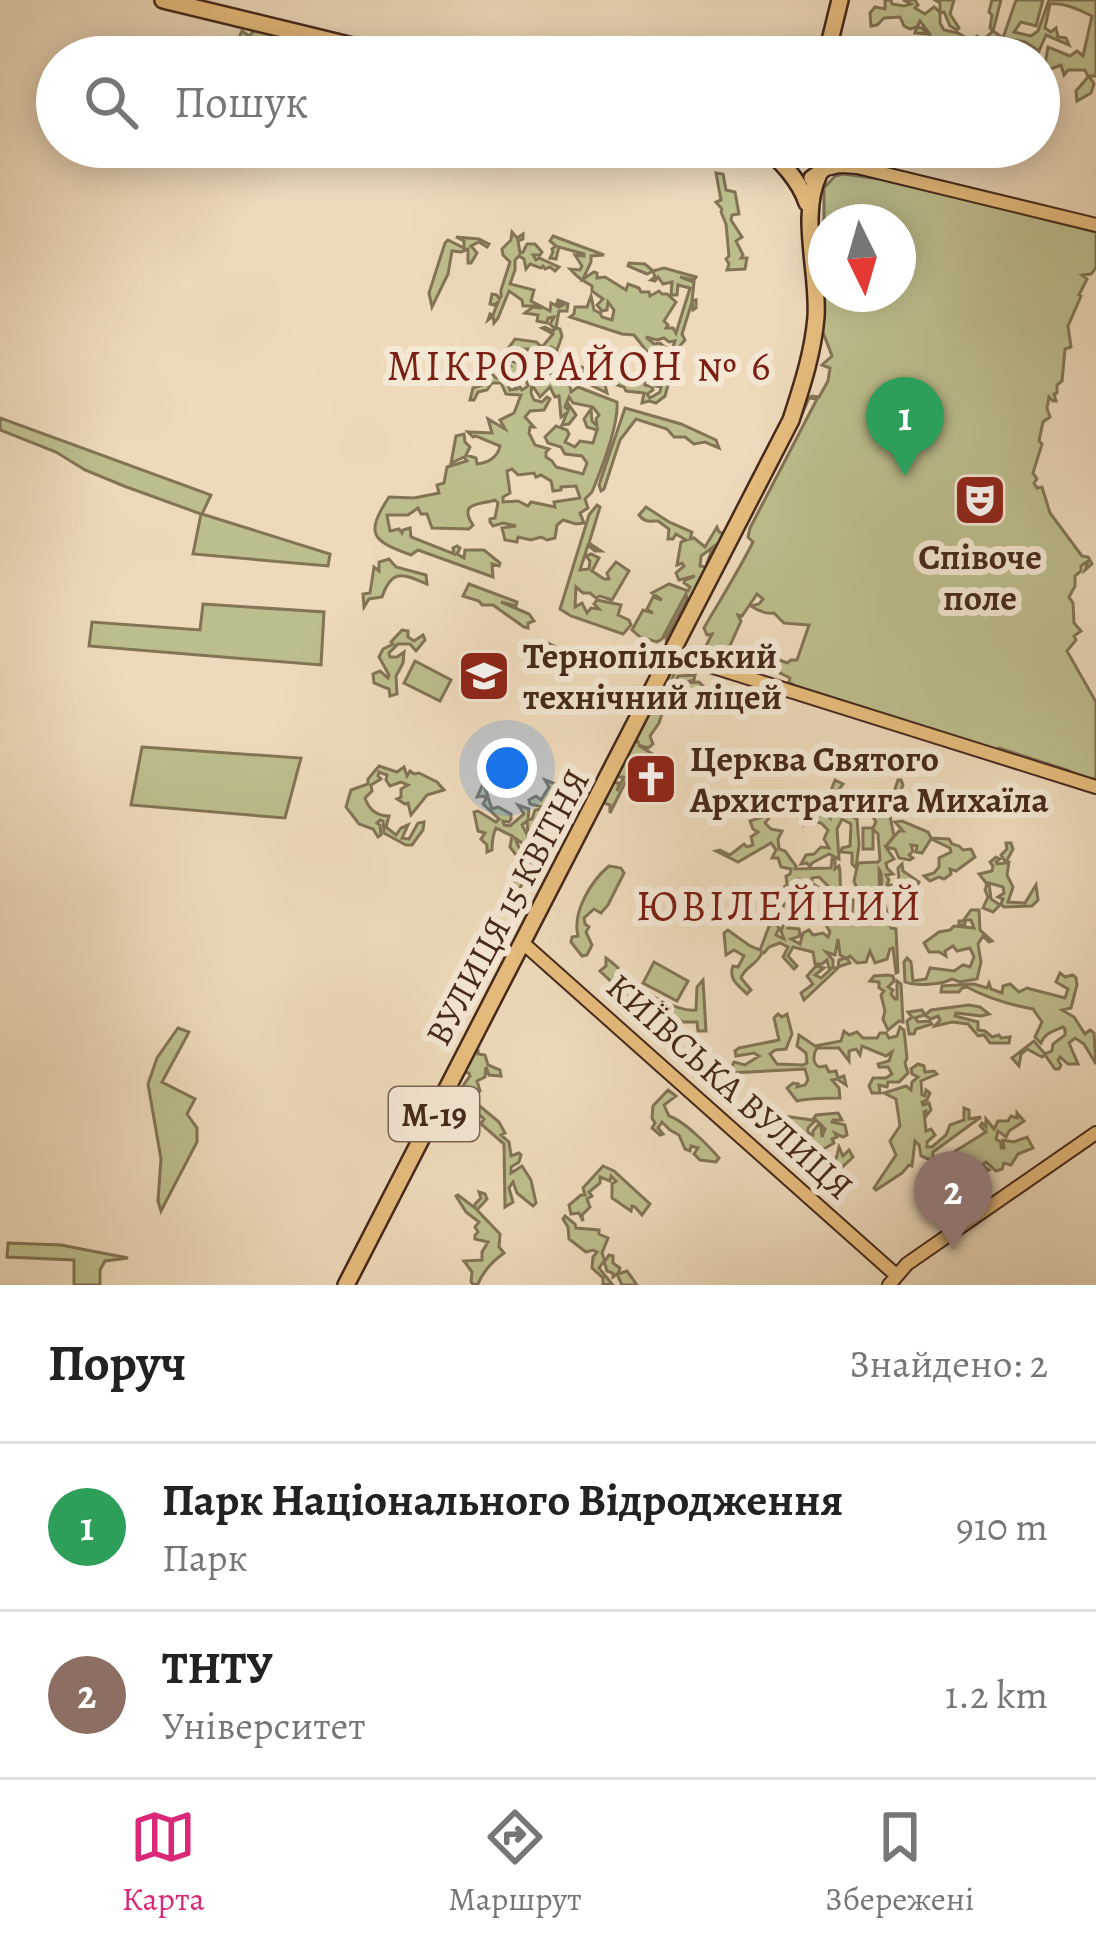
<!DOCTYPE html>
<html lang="uk">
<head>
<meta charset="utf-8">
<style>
	:root { --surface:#fff; --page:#f2f2f2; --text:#222; --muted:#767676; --line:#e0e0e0; --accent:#db2777 }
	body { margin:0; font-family:Alegreya,serif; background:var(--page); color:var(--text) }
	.compass { position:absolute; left:808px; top:204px; width:108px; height:108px; border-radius:50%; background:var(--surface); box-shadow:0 6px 30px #0003; rotate:175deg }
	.you { position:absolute; left:507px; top:768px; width:42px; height:42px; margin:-30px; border:9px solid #fff; border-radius:50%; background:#1a73e8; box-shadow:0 0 0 18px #1a73e833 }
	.badge { display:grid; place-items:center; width:78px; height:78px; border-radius:50%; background:var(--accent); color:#fff; font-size:39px; font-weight:700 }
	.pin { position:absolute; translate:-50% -99px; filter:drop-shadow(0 3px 6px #0008) }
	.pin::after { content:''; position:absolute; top:63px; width:42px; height:36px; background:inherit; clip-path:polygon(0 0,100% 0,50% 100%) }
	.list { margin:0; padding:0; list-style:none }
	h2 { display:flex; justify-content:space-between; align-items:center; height:156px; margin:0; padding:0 48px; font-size:51px }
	h2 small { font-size:39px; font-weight:400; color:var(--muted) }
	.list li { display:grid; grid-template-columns:78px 1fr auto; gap:36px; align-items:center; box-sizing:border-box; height:168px; padding:0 48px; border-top:3px solid var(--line) }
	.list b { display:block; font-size:45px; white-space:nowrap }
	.list p { margin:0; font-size:39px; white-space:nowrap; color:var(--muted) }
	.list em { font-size:39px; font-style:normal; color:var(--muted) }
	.icon { flex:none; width:66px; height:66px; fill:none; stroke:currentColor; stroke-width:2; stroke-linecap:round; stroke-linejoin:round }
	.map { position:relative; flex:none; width:1096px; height:1285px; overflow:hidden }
	.search { position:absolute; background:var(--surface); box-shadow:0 6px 30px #0003; left:36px; right:36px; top:36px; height:132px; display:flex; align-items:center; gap:30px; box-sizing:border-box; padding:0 42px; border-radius:66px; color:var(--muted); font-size:45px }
	.sheet { height:492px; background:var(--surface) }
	nav { display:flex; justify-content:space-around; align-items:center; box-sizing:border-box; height:168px; border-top:3px solid var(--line); background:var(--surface); font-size:33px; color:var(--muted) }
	nav a { display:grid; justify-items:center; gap:6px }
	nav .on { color:var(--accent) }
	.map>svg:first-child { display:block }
	.green { fill:#bdbe8d; stroke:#827454; stroke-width:3; fill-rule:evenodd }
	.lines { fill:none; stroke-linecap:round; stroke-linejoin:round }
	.major-casing { stroke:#46291b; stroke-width:16 }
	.highway-casing { stroke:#46291b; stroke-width:20 }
	.major { stroke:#e7bd7e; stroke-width:12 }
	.highway { stroke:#e7bd7e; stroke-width:15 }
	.labels { text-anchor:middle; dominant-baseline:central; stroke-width:12; stroke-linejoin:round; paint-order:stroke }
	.shield { fill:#f4e7d3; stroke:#7a6252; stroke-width:3 }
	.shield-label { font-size:33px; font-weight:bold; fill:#46291b }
	.poi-label { font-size:36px; font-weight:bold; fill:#46291b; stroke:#f4e7d3; text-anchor:start }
	.street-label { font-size:36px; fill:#46291b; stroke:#f4e7d3 }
	.quarter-label { font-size:42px; letter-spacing:3px; fill:#7a1f14; stroke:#f4e7d3 }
</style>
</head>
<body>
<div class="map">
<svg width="1096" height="1285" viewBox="0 0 1096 1285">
	<rect width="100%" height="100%" fill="#eedabb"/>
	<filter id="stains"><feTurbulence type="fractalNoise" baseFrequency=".00167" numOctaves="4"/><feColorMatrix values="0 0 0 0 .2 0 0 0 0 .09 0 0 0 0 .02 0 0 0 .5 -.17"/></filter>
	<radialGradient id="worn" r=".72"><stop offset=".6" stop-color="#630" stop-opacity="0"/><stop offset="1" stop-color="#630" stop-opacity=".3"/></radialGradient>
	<!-- green -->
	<path class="green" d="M885 0H891L892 4 904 6 911 4 903 0H915L918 5 915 8 925 14 934 7 940 12V3L935 0H954L950 14 959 28 957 30 950 26 944 12 940 13V23L944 30 958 33 970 40 977 36 983 40 993 31 990 28 992 15 989 12 992 0H1001L993 31 1003 38 1016 0H1043L1036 26 1021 22 1014 32 1031 36 1038 31 1049 0H1096V76H1089L1094 84 1091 93 1077 101 1076 91 1088 77 1085 70H1068L1064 75 1061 65 1051 69 1045 65 1048 47 1070 56 1077 51 1083 56 1092 16C1081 10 1062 2 1050 4L1045 28 1051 32 1056 28 1058 37 1066 38 1069 45 1046 35 1039 51 1025 42 1007 39V44L1002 46 1003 50 1013 51 1018 57H1007L1003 50 995 49 992 57H971L973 50 960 46 959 57H925L932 46 930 34 920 21 917 27 922 28 927 34 915 33 917 27 910 29 904 26 900 17 884 18 877 25 871 26 870 13 875 7 885 9Z
		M255 30 282 35 302 43 307 52 321 57 281 54 237 42 242 31 249 36Z
		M716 173 723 174 726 190 735 192 739 214 732 215 731 220 742 237 736 241 743 255 741 258H747L745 269 727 270 729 264 726 259 729 256 726 224 721 212 722 209 716 202 721 200Z
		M844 174 887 180 1096 232V268L1091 274 1082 275 1087 279 1079 295 1081 296 1068 326 1071 347 1065 349 1062 381 1057 385V393L1054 394 1056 401H1053L1049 397 1047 408 1050 417 1043 422 1039 441 1042 444 1033 473 1037 479 1034 483 1037 488 1042 487 1050 513 1082 556 1088 557 1092 564 1085 570 1088 561 1081 566V571L1075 576V586L1069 597 1073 603 1074 623 1081 631 1074 636 1076 640 1067 651 1096 702V779L1085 778 1067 770 999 748 997 752 797 687 789 682 790 678 780 673 778 663 780 660 787 663 791 660H797L809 625 784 623 774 613C765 614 758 611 751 606L759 604 763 599 757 594 742 616 738 615 741 621 728 650 723 654 714 653 706 646 712 634 707 635 704 628C720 600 738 572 753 542L748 537 750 528 817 399 809 398 797 426 806 400 812 396 819 397 828 381 830 368 822 365 832 356 821 327 824 277 820 246 824 226V188L835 176ZM826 222H898V294H826Z
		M512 232 517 238 523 234V239L518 241 520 253 523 252 527 244H535L542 252 540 255H533L536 260 539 258 559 267 555 271 550 267 545 269 543 266 541 268 530 264 526 269 524 259 519 256 515 260V270L510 284 534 290 531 301 550 311 551 303 559 307 563 305 557 303 558 300 568 304 567 311H559L556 328 560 329 562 336 557 350 551 347 547 351 549 360 554 358 570 365 575 364 586 369 584 376 575 370 570 373 559 370 552 364H545L541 359 538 361 529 349H524L530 356 526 359 507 350 515 339 536 342 542 347 553 334 542 328 545 327 553 331 555 329 550 324 554 317 548 318 547 323 537 321 538 315 525 313 533 307 540 308V306H523L522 300 509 291 498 318 494 323 493 316 488 320 490 314 493 315 498 302 494 305 490 304 492 294 497 295 499 299 501 297V290L510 262 503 255 502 249 511 240Z
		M553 236 604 255 591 256V262L583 279 594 272 597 273V278L605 277 626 290 628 284 639 288 641 292H649L650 296 659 291 662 294H667L676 302 664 321 668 325 666 328H673L676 333 690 288 678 285 677 295H671L672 282 663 284 658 277 655 281 651 280 655 277 653 271 647 274 628 266 629 263 645 264 653 271 664 268 696 277 694 280 680 277 694 282 692 301 696 300V308L693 310 692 302 682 334 685 340 678 348 681 349 679 357 676 356 665 396 656 403 649 401 642 403 644 393 626 391 624 387 604 381 607 393 593 386 596 383 592 380 595 361 602 363 606 360 603 353 612 356 617 352 618 365 613 368 615 376H618L622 362 625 365V373L644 379 645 385 652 387 653 390 647 394 650 398 660 392 661 387 656 386 661 380 659 376 664 375 667 368 662 366 657 368V378H653L654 360 658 359 663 363 667 357V348L673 347 675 341 669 342 664 338 657 340 646 337 654 344 660 343 666 348 649 354 634 335 622 334 570 317 574 314 575 307H587L591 296 594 310 600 313 602 317 612 320 614 310 608 302 607 310 602 311 597 305 603 299 592 291V286C582 280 578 278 570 269L580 270 582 266 575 255 584 256V254L559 247 556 259 550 258 553 252 552 249 556 246 550 241Z
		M456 237 479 239 489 244 487 247 479 242 471 246 477 253 471 263H468V249L461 252 452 251 448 274 432 307 429 293 445 243 448 240 464 248V241Z
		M502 358 570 380 569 382 547 377 570 386 571 392 578 387 617 402C619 424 601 470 592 492L585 499 588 508 580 513 584 523 576 524 563 520 557 525 555 538 547 540 541 537 531 540 518 537 517 542 505 540 502 528 516 526 503 523 493 526 490 522V519L495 518 498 503 495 500C482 505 457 501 473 525L469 529 432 528 427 514H421L418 508 408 515H387L390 531 399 529 402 533 403 530 410 528 411 537 454 554 453 548 457 546 460 548 457 554 464 558 465 550H484L500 563 499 566 492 564 493 577 418 550 411 555C373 541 364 535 389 497L414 498 439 493 437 485 444 483 447 467 467 461 464 457 451 463 456 436 464 434 465 442 470 447 466 455 476 458 477 464C488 463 498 457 500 446L476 436 473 437 468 432 492 433 488 419 505 429 500 420 514 413 521 395 506 394 501 383H492L487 390 478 392 474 400H470L473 388 485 384 488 370 496 378 506 379 510 390 517 389 513 384 516 382 522 390 528 386 525 377 511 374 512 381 508 379 509 373 484 365 479 380 475 379 479 364 487 362 485 359 509 365ZM532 385 540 397 550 387 555 397 559 396 561 417 567 413 562 425 569 424 576 415 569 405 568 410 565 407 569 397 573 403 593 407 599 415 596 419 597 426 592 421 591 409 584 419 587 427 597 430 593 443 580 441 575 447 565 442 569 434 567 430 556 426 545 437 548 443 561 447 565 454 582 456 587 463 583 474 556 467 552 461 546 457V452L549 449 535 445 529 433 530 427H534L525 417 530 411 544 410 550 399 547 397 542 402 534 400 531 393ZM512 469 518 475 534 473 536 477 541 475 551 481 553 491 561 490V487L576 486 580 498 554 502 555 507 531 502 528 506 518 501 503 502V497L510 493 507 471Z
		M625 408 681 424 716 440 719 448 705 442 694 444 685 437H674L667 429 636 419 620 440 604 489 601 491 599 485Z
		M0 418 211 495 202 514 330 554 328 566 193 554 201 514 124 486 85 470 56 452 0 430Z
		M597 505 600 507 589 543 601 551H595L588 545 580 570 589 569 590 561 586 556 591 554 599 558 592 571 604 579H609L607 573 616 562 629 571 612 600 600 596 596 598 590 593H583L576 587 575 607 582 603 587 613 591 608 599 609 594 604 597 600 621 605 618 615 629 620 631 625 623 634 571 616 560 609 589 515Z
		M646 507 669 522 692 532 690 539 694 538 705 547 717 527 719 532 725 534 714 566 707 563 713 547 701 556 700 566 707 567 667 644 666 638 687 599 686 594 662 639 657 642 640 637 632 630 643 610 653 613 647 609 653 597 662 600 652 593 669 584 688 591 690 587 684 583 685 580 695 576 679 580 676 573 684 566 682 563 677 565 681 542 686 540 676 534 673 539H668L669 529 658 521C650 521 645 523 639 515Z
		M389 559 396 567 426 575 427 584C403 574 392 568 382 597L369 599 364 607 363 594 370 593 374 567 379 571V562Z
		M469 584 517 602 516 606 501 602 529 614 534 621 528 623V628L524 627 493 605H482L479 601 463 596Z
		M203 604 324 612 321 665 89 646 92 622 200 630Z
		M402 630 408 631V637L414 641 423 635 425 640 416 651 410 644H398L389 653 390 657H397L404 652 403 663 396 676 397 694 390 696 389 689 374 683 373 674 380 671 388 678 389 675 379 657 383 649 393 644 391 642Z
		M546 642 591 664 581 672 575 668 569 679 535 664 543 658 542 643Z
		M415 661 451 680 440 701 404 683Z
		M673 664 678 666 669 686 673 685 678 676 695 675 694 680 683 683 699 682 706 689 703 695 695 692 676 698 672 703 666 701 659 723 650 736 653 744 648 748 638 745 675 768 674 771 650 759 637 761 634 768 630 766 627 772 630 773 610 813V805L604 803 611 782 619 783 617 791 624 777H616L633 742H638L635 737Z
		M142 747 301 758 285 818 131 805Z
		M379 766 397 772 404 767 407 776 410 771 414 774 419 773 437 782 444 790 427 795 411 815 408 803 405 804 397 799 401 797V789L408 785 401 782 390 786 386 780 387 775 379 772 378 776 381 779 371 785 372 791 365 798C369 810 377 816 389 816L386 827 396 835 401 828 408 825 402 838 409 839 418 823 424 822 423 830 412 845H406L384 833 383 821 380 820 377 823 380 825 381 835 378 837 373 829 359 824 346 807 351 790 368 784V779Z
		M495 766 510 774 508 779 499 777 493 772 491 776 498 780 497 782 489 780 485 788 492 809 498 807 511 814V819L509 822 503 821 504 825 510 826 524 814 518 805 529 809 528 820 532 819 535 810 541 809 540 820 550 816 548 805 542 807 530 804 529 800 536 796 541 800 549 787 545 780 558 785 559 788 554 791 561 794 550 818 549 824 542 829 546 832 544 838 539 840 534 836V829L528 833 527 821 522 825 529 838 528 841 522 843 515 838 524 859 527 856 526 850H528L532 854V862L541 867 542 869 534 866 519 889 509 884 516 880 527 863 526 860H520L510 847 512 836 496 828C493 834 492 844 492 850L487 852V845L481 839 485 833 478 831 474 812 478 811 496 822 499 819 483 804 486 799 484 796 477 797 488 773Z
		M835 780 843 784 837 792C833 808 846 813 857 819L859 845 856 868 852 864V853L841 852 842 848 850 846 851 824 842 819 837 829 839 859 829 854 812 863 810 867 807 863 801 864 806 855 814 854 821 847 829 848 824 839 828 830 821 823 812 822 817 812 815 810 805 816 803 824 797 816 791 814 793 808 783 811 782 809 795 796H813L823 805V811L830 818 829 796Z
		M898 780H901L903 785 890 816 894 836 886 846 899 831H903L895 822 902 821 928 832 931 838 949 839 952 844 959 846 963 850 971 849 975 857 956 871 950 869 951 874 944 879 939 877 930 881 924 876 934 873 939 867V858L951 852 950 848 931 839 922 853 916 852 917 846 911 845 913 851 909 855 913 858 910 860 899 858 895 849 886 847 894 859 886 863 887 868 893 874 886 875 889 880 887 885H895L899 880 898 868 902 864 903 871 919 882 918 884 900 881 903 888 884 892C878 887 885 876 879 869L880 905 862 906V912L875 918 877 910 883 904 885 905 891 928 896 929 898 972 896 973 893 948 890 949 887 959 875 963 870 951 866 962 857 963 850 956 847 958 850 963 838 967 839 960 846 958 840 955 838 939 835 955 826 952 833 960V967L837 969 804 1000 801 993 813 984 807 976 816 966 824 968 815 975 821 978 832 968H829L827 960 822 964H815L813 952 793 947 788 956 797 966 794 969 783 957 788 947 780 943 769 947 764 953 762 952C759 964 745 966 741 978L751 990 747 994C738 985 728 979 733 966L738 967 744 956 734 950 726 955 724 933 728 930 750 946 760 950 770 924 777 925 779 928 776 935 784 939 781 931 786 918 780 911 767 910 766 907 774 901 772 893 780 898 781 903 776 905 780 909 789 900 785 890 781 889 787 885 786 876 790 874 791 869 781 867 778 858H772L776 850 771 843 738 862 716 851 720 850 730 855 744 844 747 847 753 845 751 837 758 832 753 829 750 821 772 814 765 823 771 829 782 831 778 839 779 849 785 851 796 866 795 869 831 868 832 859 835 860V869L839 866C842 877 837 890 846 899L842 901 847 919 852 912 854 894 859 893 854 881 858 863 878 862 880 860 878 834 873 829V849H863V828H873L876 822 872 815 877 808 888 809ZM819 877 828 886 827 891 831 899 838 900V905L832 908 833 918 827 916 823 920 830 932 828 937 823 933 813 935 809 930 803 933 800 944 791 939 800 936 799 929 788 928 796 898 801 892 795 887 798 879 807 884V890L814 888 820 892 819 888 812 883V878Z
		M1006 843H1011L1013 849 1006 862H1009L1007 875 1013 887 1008 902 1025 903 1036 885 1038 900 1032 906 1004 907 1001 904 1003 899 998 897 1004 893 1003 887 989 883 991 899 1000 905 993 912 983 908 988 897 985 890 987 884 979 874 992 871 993 866 990 862 996 857 1000 859 996 862 997 864 1006 863 1001 855 1007 849Z
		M609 866 621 868 624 873 608 905 601 913 594 909 584 918 585 924 589 927 586 932 592 945 587 955 582 956 571 942 572 937 578 936C572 912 591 881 609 866Z
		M971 910H979L980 930 992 941 989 942 983 936 978 944 981 962 977 979 960 982 952 979C943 985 914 986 905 982L904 962 907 958 911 962 913 981 926 979 930 968 954 971 963 965 970 967 974 957 970 948 957 951 953 946 945 951 946 956 939 952H929L924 943 939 932 950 930 954 926 974 928 971 920H965V925H959V921H963Z
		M606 958C615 964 620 969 627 978 639 992 679 1012 696 1010L697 987 703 980 706 1031H698L697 1022H683L646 1000 638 1003 627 1001 618 988 600 971 606 966Z
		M654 962 688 981 677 1001 643 983Z
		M1060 973 1065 977 1073 975 1076 978 1077 985 1071 1008 1062 1010 1074 1017 1085 1034 1090 1030 1094 1033 1096 1064 1084 1044 1075 1038 1069 1043 1078 1064H1068L1060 1057 1058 1060 1061 1065 1059 1069H1055L1045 1055 1042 1057 1027 1049 1021 1054 1019 1066 1012 1058 1034 1041 1045 1054 1052 1051 1053 1044 1065 1035V1029L1063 1027C1053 1031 1045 1033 1041 1043L1035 1037 1042 1022 1033 1009C1011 1005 987 998 967 987L962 988 959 992H941L942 986 974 984 987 988 989 983 991 989 1002 993 1003 986 1010 984 1019 992 1027 988 1065 998 1068 989 1056 982Z
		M888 975 893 976 894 981 888 987 893 990 891 994 895 999H897V981L901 984 903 1022 899 1021 888 1030 883 1019 885 1011 881 995 884 991 879 988V982L870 981 874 976Z
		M969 1005 980 1007 989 1014 981 1016 956 1013 955 1016 978 1022V1030L985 1031 992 1037 999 1035 1001 1038 1010 1037 1009 1043H990L984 1035 978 1036 968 1024 952 1022 935 1026 940 1020 938 1016 931 1019 924 1015 915 1018 918 1022 929 1021 932 1024 916 1029 914 1034H909L907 1021 912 1017 908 1012 922 1010 925 1015 931 1010Z
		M778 1014 782 1017 787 1014 792 1034 786 1049 775 1050 770 1054 777 1064 803 1065 807 1063 806 1053 797 1046 799 1035 815 1046 841 1041 844 1031 849 1035 857 1032 863 1038H877L880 1033H886L889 1038 897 1036 900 1027 904 1030 907 1058 905 1063 908 1073 899 1082H888L887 1087 879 1085 880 1093H872L869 1086 873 1078H886L892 1074 888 1067H879L878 1064 889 1061 892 1052 886 1056 862 1046 860 1055 856 1049 849 1051V1061L839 1048H817C813 1054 812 1063 819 1067L826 1066 829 1072 836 1071 838 1078 844 1076 846 1085 837 1079 832 1080 839 1088 840 1098C827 1098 809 1098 797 1101L787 1088 793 1083 798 1084 797 1087 805 1085 808 1080 805 1069 729 1073 734 1062 745 1065 759 1056 754 1053 736 1056 735 1051 739 1048 779 1040 774 1018Z
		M178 1028 189 1032 162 1082 195 1099 187 1114 197 1128V1142L161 1211 158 1201 161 1159 148 1084 157 1058Z
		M478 1051V1054L485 1055 488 1065 500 1070 501 1076 489 1075 486 1067 485 1077 477 1081 480 1091C471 1095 472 1109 461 1110L456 1104 462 1087 470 1076 469 1073 463 1072 474 1052Z
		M918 1064 924 1066 925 1072 934 1071 937 1074 921 1081 922 1095 925 1096 926 1090 930 1093 927 1100 922 1102 923 1105 929 1103 931 1110 927 1115 926 1111 924 1112 926 1131 931 1129 935 1135 927 1142V1147H932L946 1135 950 1125 964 1120V1108L969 1110V1119L981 1117 933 1152V1161L921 1156 919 1145 915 1141 912 1166 909 1165 902 1173 876 1190 874 1188 896 1155 890 1141 900 1126 896 1099 884 1093 906 1086 911 1090 912 1082 918 1077 912 1074 911 1069Z
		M668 1090 676 1096 664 1105 669 1116C683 1120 709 1146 719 1158L716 1162 700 1160 694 1154 698 1148 691 1146 690 1151 685 1149 679 1135 670 1130 662 1122 658 1128 663 1134 660 1135 652 1128 655 1123 652 1118 653 1106Z
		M476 1103 499 1122 505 1133 501 1135 509 1142 511 1156 519 1153 521 1155 519 1162 511 1167V1173L522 1166 531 1180 536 1203 533 1206 517 1193 513 1182 509 1188 513 1202 505 1207 504 1144 481 1124 484 1119 472 1108Z
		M838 1113 842 1120H833L832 1122 845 1125 847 1135 843 1137 835 1133 837 1137 832 1139 834 1143 817 1153 821 1164 828 1161 834 1167 839 1147 843 1156 849 1150 853 1157 839 1170 821 1166 826 1177H824L780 1138 784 1134 778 1122 784 1116 812 1120 814 1122 808 1128V1133L813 1135V1131L818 1125 821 1126 822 1137 825 1129 814 1118 816 1115Z
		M1017 1113 1024 1121 1009 1131 1006 1137 998 1131 996 1139 1001 1142V1148H1004L1003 1140 1014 1142 1027 1137 1033 1148 1018 1154 1011 1165 1004 1163 1002 1169 996 1171 986 1162 982 1165 989 1170 957 1184V1177L950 1176 948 1168 941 1160 986 1132 980 1126 982 1123 986 1127V1119L994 1129 998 1121H1008L1011 1116 1017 1118Z
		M603 1166 614 1171 650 1204 642 1215 635 1207 632 1206 631 1211 612 1198V1184L616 1181 611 1176 610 1181 600 1177V1183L589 1192 592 1196 587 1199 590 1207 582 1215 583 1221 579 1213 571 1214 569 1205 581 1195H585L583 1188Z
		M479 1192 485 1194 487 1199 477 1210 500 1234 499 1247 504 1253C493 1261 483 1271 478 1284L474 1285 471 1282 472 1272 464 1261 482 1260V1252L488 1242 475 1239V1235L478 1232 475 1227 479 1222 466 1212 456 1196 458 1195 475 1208V1204L481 1198Z
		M565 1216 575 1224 576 1228 599 1230V1234L608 1238 602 1253 605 1261 609 1255 613 1256V1263L620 1268 618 1274 627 1271 637 1285H622L617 1274 613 1277V1273L607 1271 604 1261 599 1268 612 1284 603 1285V1278L592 1268 593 1257 597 1252 593 1250 586 1252 569 1239 568 1227 563 1219Z
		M8 1243 61 1245 128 1258 105 1261 100 1270V1285H74V1260L7 1257Z"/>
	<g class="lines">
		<!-- major casing -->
		<g class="major-casing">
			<path id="major" d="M823 170 840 166 857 167 1096 225
				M672 654 1096 787
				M523 943 896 1275
				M889 1285 907 1264 1096 1133"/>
		</g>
		<!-- highway casing -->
		<g class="highway-casing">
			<path id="highway" d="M163 0 398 57
				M826 57 840 0
				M760 147C779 155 801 184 807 203
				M812 178C825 171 830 161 827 147
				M346 1285 791 420C802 386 813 353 816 317 819 272 799 216 819 174"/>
		</g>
		<!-- major -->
		<use href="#major" class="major"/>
		<!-- highway -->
		<use href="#highway" class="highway"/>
	</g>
	<!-- icons -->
	<defs>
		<g id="theatre-square" transform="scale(2.7)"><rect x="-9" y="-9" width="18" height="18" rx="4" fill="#8f2418" stroke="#f4e7d3"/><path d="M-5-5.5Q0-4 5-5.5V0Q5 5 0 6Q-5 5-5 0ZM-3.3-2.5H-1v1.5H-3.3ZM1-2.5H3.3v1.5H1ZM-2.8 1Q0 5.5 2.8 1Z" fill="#fff"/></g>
		<g id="university-square" transform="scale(2.7)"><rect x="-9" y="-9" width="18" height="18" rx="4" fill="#8f2418" stroke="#f4e7d3"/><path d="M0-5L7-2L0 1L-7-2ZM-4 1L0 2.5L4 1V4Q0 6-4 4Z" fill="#fff"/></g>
		<g id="church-square" transform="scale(2.7)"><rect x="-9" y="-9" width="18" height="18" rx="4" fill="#8f2418" stroke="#f4e7d3"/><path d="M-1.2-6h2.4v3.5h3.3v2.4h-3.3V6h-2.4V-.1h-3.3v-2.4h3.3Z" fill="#fff"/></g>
	</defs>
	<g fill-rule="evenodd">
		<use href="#theatre-square" x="980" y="500"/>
		<use href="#university-square" x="484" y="676"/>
		<use href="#church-square" x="651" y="779"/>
	</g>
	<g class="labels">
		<!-- shield labels -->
		<rect class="shield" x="389" y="1087" width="90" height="54" rx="9"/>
		<g class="shield-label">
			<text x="434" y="1114">М-19</text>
		</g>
		<!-- poi labels -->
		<g class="poi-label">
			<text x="980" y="556" text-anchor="middle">Співоче<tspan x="980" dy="41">поле</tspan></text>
			<text x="523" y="655">Тернопільський<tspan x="523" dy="41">технічний ліцей</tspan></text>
			<text x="690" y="758">Церква Святого<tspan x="690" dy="41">Архистратига Михаїла</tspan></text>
		</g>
		<!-- street labels -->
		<g class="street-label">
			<text transform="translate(507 907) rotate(-62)">ВУЛИЦЯ 15 КВІТНЯ</text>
			<text transform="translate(730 1086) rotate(42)">КИЇВСЬКА ВУЛИЦЯ</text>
		</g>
		<!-- quarter labels -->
		<g class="quarter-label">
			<text x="580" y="365">МІКРОРАЙОН № 6</text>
			<text x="780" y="905">ЮВІЛЕЙНИЙ</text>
		</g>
	</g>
	<rect width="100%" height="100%" filter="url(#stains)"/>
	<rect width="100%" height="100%" fill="url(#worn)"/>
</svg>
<svg class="compass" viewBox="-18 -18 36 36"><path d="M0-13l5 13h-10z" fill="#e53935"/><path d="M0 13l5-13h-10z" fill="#767676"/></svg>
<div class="you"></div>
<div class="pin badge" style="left:905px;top:476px;background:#2e9e5b">1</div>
<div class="pin badge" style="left:953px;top:1250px;background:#8d6e63">2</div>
<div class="search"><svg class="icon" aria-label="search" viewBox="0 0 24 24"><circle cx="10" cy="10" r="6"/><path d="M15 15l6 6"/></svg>Пошук</div>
</div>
<section class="sheet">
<h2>Поруч<small>Знайдено: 2</small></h2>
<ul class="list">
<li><span class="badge" style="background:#2e9e5b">1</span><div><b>Парк Національного Відродження</b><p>Парк</p></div><em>910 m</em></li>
<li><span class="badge" style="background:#8d6e63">2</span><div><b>ТНТУ</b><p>Університет</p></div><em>1.2 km</em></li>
</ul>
</section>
<nav>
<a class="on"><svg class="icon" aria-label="map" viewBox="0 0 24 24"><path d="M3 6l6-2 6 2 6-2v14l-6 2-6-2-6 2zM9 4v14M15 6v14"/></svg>Карта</a>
<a><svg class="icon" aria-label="directions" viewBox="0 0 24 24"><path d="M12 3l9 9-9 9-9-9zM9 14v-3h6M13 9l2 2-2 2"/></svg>Маршрут</a>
<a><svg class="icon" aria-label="saved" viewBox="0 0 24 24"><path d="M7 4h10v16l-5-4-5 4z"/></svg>Збережені</a>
</nav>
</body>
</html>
